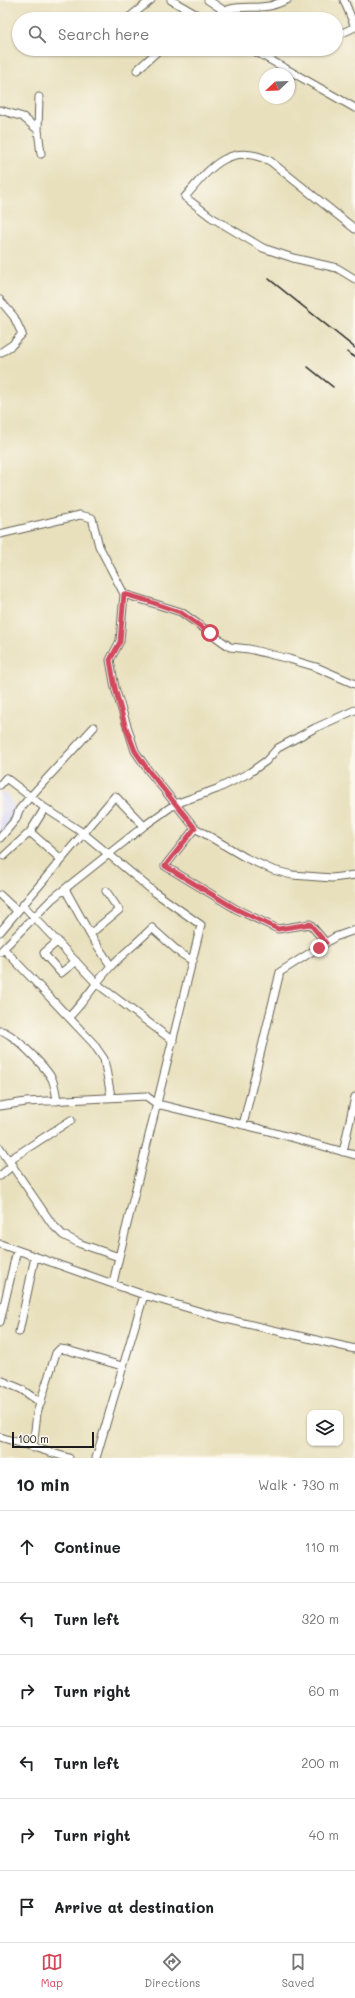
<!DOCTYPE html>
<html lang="en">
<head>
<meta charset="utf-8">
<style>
	:root { --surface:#fff; --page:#f6f6f6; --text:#202124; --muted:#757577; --line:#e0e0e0; --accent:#d1495b }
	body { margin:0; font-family:Mali,sans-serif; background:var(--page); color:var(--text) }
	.controls { position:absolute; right:12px; bottom:12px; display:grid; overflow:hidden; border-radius:8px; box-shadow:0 1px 3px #0004 }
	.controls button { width:36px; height:36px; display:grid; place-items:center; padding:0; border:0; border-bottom:1px solid var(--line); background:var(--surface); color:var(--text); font:20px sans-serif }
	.compass { position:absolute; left:259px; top:68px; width:36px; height:36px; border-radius:50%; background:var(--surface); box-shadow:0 1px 3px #0004; rotate:247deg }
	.scale { position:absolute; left:12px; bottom:10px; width:82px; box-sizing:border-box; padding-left:4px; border:2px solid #1c1c1c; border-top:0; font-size:11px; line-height:14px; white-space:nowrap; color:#1c1c1c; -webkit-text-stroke:3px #fbf7ec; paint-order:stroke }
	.stop { position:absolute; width:12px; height:12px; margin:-9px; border:3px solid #d1495b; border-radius:50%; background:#fff }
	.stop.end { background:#d1495b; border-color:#fff; box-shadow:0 1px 4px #0008 }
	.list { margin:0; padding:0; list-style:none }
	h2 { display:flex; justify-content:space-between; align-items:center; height:52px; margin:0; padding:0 16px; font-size:17px }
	h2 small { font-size:13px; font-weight:400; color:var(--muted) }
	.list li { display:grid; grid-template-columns:26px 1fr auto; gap:12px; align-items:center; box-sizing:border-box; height:72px; padding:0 16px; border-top:1px solid var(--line) }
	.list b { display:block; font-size:15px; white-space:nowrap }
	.list em { font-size:13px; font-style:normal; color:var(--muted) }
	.icon { flex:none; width:22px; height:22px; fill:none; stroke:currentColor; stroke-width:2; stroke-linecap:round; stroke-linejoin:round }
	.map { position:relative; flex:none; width:355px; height:1458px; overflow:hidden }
	.search { position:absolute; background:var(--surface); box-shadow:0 1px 3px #0004; left:12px; right:12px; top:12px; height:44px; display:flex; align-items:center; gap:10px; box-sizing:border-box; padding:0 14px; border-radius:22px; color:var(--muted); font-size:15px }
	.sheet { height:484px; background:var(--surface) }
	nav { display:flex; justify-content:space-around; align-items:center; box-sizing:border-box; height:56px; border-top:1px solid var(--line); background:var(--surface); font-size:11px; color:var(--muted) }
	nav a { display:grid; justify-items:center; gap:2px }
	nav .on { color:var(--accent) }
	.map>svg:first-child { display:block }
	.built { fill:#d8d7f8 }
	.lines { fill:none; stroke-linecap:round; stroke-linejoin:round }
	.minor-casing { stroke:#636154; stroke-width:9 }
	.minor { stroke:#fff; stroke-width:7 }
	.rail { stroke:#1c1c1c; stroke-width:1.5 }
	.route { stroke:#d1495b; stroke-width:5 }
</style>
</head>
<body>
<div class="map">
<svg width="355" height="1458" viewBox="0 0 355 1458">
	<rect width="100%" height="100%" fill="#fbf7ec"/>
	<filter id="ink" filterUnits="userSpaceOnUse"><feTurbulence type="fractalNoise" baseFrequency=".025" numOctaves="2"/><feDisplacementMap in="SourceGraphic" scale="8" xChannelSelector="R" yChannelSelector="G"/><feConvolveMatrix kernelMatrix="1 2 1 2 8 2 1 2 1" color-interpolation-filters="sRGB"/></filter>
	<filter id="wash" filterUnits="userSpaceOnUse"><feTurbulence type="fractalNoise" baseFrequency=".012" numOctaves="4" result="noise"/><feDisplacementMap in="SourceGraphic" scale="16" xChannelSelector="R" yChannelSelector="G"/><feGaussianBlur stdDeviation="0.9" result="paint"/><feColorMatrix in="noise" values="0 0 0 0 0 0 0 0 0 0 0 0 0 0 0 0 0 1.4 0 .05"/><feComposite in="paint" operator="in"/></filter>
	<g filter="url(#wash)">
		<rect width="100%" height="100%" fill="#e8e0bd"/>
		<!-- built -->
		<path class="built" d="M4 793 10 798 18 814 0 837V794Z"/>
	</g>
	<g filter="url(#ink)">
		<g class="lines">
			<!-- minor casing -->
			<g class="minor-casing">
				<path id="minor" d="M171 0 204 19
					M208 0 223 10
					M344 0 355 27
					M127 19 151 0
					M214 19C230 2 248 10 269 6 275 5 281 2 287 0
					M336 36 355 27
					M251 49 355 108
					M137 70 160 49
					M0 110 23 117 38 130 41 154
					M38 130 39 97
					M355 229 270 161C229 141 209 169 185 197L211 217 263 248 293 258 337 268 355 279
					M0 300 14 317 22 334 12 345 0 353
					M0 534 80 515 92 518 99 546 124 594 120 641 110 660 115 688 135 751 148 770 195 828 246 858 273 870 292 875 332 878 355 875
					M124 594 181 612 230 647 249 649 289 659 316 667 355 684
					M0 785 6 778 45 808 30 832 62 860
					M45 808 83 833 153 891 201 925 119 1257
					M195 828 165 866 236 909 278 929 310 924 326 943
					M0 838 16 819 19 810 30 797 94 727
					M4 856 30 832
					M65 889 91 936 111 966
					M0 895 17 911
					M23 905 96 983 173 1041
					M0 932 115 796 144 826
					M90 934 119 910 106 891
					M58 941 44 953 45 955 61 973 76 961
					M4 949 93 1043 104 1059 111 1096
					M0 952 52 899 144 826 175 804 217 789 249 773 266 761 278 748 315 728 355 710
					M69 1017C85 1001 96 982 111 966 124 953 139 941 152 928L180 953 193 961
					M0 1031C10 1029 47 1069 52 1079 55 1086 56 1093 57 1101
					M0 1106 26 1102 146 1096 157 1104 261 1129 355 1155
					M243 1125 280 972 335 937 355 930
					M0 1148 52 1224 63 1235 81 1244 119 1257 113 1283
					M343 1152 355 1097
					M9 1160 71 1120
					M0 1176 13 1165
					M0 1244 144 1295 222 1318 355 1349
					M0 1322 17 1250
					M19 1332 35 1257
					M0 1380 21 1389 41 1403
					M0 1437 69 1458
					M33 1448 37 1413 56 1353 60 1349 67 1350 122 1366
					M96 1458 144 1295"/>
			</g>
			<!-- minor -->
			<use href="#minor" class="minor"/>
			<!-- rail -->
			<path class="rail" d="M269 279 355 348
				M347 352 355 357
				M308 367 333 387"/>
		</g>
	</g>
	<g class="lines" filter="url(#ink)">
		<!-- route -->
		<path class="route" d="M210 633 180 612 145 600 124 594 120 642 110 660 115 688 125 725 135 751 148 770 195 828 165 866 236 909 278 929 310 924 326 943 319 948"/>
	</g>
</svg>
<div class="controls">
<button><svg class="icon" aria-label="layers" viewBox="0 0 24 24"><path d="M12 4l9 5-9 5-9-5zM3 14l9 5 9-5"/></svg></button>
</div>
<svg class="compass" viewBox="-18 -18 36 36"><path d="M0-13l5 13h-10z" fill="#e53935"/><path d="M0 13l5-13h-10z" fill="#757577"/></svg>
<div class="scale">100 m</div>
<div class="stop" style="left:210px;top:633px"></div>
<div class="stop end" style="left:319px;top:948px"></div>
<div class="search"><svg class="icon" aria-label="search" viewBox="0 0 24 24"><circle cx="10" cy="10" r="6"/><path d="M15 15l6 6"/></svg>Search here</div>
</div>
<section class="sheet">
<h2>10 min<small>Walk · 730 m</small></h2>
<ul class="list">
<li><svg class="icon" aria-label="ahead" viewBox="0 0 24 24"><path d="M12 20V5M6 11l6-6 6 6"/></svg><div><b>Continue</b></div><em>110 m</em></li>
<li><svg class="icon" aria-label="left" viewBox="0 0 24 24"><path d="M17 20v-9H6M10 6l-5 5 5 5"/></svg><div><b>Turn left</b></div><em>320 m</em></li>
<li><svg class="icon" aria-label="right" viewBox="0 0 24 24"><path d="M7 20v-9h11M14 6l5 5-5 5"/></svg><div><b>Turn right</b></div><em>60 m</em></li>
<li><svg class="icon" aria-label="left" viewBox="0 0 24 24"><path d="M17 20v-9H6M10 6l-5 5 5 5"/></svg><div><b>Turn left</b></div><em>200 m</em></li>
<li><svg class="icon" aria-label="right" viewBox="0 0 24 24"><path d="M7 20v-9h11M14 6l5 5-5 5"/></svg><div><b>Turn right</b></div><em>40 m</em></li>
<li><svg class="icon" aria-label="arrive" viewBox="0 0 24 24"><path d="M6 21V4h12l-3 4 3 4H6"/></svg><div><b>Arrive at destination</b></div></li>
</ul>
</section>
<nav>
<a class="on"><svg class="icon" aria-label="map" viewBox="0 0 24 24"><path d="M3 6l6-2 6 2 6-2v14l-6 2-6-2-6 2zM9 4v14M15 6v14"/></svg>Map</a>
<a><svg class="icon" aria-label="directions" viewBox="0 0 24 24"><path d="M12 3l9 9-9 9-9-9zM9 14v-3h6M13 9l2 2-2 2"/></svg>Directions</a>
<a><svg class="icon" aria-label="saved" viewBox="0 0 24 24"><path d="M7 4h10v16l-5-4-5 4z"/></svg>Saved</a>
</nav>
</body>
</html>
